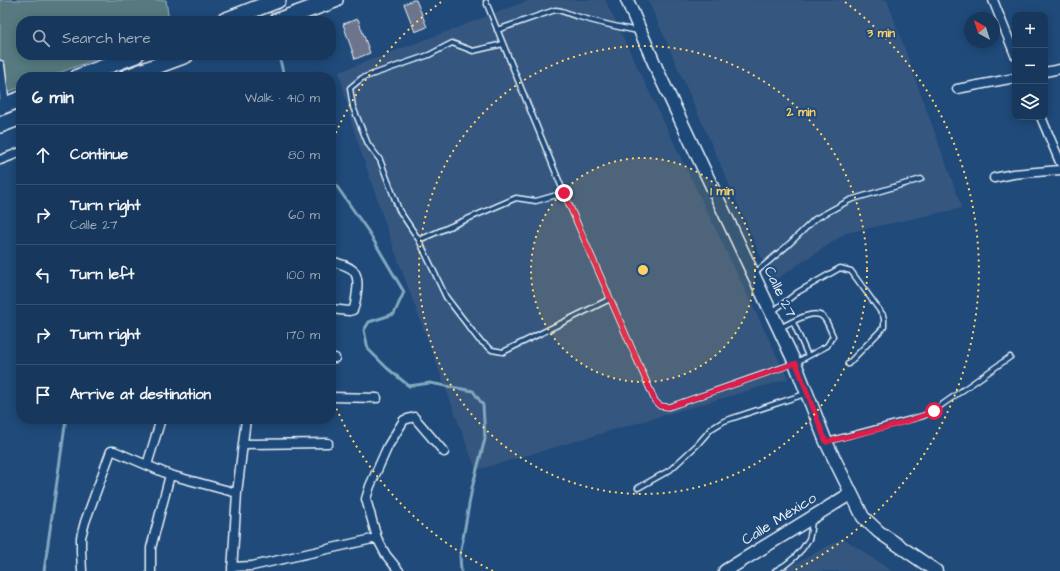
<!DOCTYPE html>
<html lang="en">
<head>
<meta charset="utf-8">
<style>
	:root { --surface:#17385c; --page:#203f62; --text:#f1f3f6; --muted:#9eacbb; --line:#365272 }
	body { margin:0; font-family:"Architects Daughter",sans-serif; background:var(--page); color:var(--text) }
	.controls { position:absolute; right:12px; top:12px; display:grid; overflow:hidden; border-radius:8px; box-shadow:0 2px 10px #0003 }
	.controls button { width:36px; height:36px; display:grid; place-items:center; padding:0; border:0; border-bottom:1px solid var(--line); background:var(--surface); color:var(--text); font:20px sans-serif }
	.compass { position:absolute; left:964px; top:12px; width:36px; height:36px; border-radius:50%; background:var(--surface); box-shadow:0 2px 10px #0003; rotate:321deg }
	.stop { position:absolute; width:12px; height:12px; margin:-9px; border:3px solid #e11d48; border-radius:50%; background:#fff }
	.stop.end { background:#e11d48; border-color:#fff; box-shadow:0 1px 4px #0008 }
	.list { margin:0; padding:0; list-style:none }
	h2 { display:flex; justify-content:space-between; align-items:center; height:52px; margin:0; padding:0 16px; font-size:17px }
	h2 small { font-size:13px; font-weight:400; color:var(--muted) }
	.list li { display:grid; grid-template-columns:26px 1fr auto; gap:12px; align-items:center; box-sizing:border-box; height:60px; padding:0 16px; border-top:1px solid var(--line) }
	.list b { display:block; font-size:15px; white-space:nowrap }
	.list p { margin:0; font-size:13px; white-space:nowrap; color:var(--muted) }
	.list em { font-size:13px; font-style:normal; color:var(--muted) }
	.icon { flex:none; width:22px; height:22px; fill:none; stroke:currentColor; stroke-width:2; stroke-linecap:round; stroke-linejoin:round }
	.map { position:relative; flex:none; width:1060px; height:571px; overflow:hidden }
	.search { position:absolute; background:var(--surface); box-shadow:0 2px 10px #0003; left:16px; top:16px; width:320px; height:44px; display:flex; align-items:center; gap:10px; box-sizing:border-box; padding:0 14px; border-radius:16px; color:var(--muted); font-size:15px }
	.panel { position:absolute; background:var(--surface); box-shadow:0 2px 10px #0003; left:16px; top:72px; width:320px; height:352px; border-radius:16px }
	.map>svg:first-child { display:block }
	.built { fill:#36577f }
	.green { fill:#577a7f; stroke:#a0b6bc }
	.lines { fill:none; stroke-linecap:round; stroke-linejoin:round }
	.stream { stroke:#83a8bf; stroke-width:3 }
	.building { fill:#6c758c; stroke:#e8f1f8 }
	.lane-casing { stroke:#e8f1f8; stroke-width:7 }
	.street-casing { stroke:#e8f1f8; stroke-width:11 }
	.secondary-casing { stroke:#e8f1f8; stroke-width:15 }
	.highway-casing { stroke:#e8f1f8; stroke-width:18 }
	.lane { stroke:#1f4a7a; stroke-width:4 }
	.street { stroke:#1f4a7a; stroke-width:8 }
	.secondary { stroke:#1f4a7a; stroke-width:12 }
	.highway { stroke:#1f4a7a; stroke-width:15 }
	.route { stroke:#e11d48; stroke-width:5 }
	.ring { fill:none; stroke:#ffd166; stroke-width:2; stroke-dasharray:2 4 }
	.labels { text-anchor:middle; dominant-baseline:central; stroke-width:4; stroke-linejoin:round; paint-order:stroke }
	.street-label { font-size:15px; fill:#e8f1f8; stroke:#1f4a7a }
	.centre { fill:#ffd166; stroke:#1f4a7a; stroke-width:2 }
	.ring-label { font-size:12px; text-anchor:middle; font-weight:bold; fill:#ffd166; stroke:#1f4a7a; stroke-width:4; stroke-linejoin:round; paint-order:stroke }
</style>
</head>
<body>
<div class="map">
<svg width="1060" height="571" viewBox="0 0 1060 571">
	<rect width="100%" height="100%" fill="#1f4a7a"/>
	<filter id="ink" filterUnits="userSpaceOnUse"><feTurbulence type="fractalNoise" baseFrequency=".025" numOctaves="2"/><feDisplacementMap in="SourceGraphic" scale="8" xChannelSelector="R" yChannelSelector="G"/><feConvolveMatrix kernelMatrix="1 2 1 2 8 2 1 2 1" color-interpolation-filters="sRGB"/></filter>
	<g filter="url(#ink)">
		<!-- built -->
		<path class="built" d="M530 0H605L788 379 476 470 395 252 353 128 339 72Z
			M648 0H887L962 208 846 233 772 282Z
			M843 538 892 571H782Z"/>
		<!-- green -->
		<path class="green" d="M0 0H166L169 21H21V55H107L48 77H21V87L0 95Z"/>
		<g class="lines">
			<!-- stream -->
			<path class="stream" d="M270 7 272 19
				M279 55 284 77
				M331 178 368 231 404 292 394 314 369 322 364 330 368 349 387 368 409 386 430 383 473 391 483 405 485 439 472 488 460 555 461 571
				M44 571 66 419"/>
		</g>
		<!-- building -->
		<path class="building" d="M413 0H416L427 27 415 32 404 4Z
			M358 19 370 53 355 59 343 24Z"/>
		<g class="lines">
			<!-- lane casing -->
			<g class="lane-casing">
				<path id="lane" d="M486 2 564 193 655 401 660 406 669 407 795 363 827 346 833 336C830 330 828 323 824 318 815 307 790 323 780 328
					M497 30 555 10C563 10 568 14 576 16 596 22 617 27 638 31
					M503 44 473 51 452 43 429 55 362 78 350 88 353 107 368 144 380 160 399 210 419 240 446 297 479 340 492 350 503 352 610 299
					M419 240 516 198 536 201 564 193
					M755 273 788 245 815 219 850 200 921 179
					M772 312 798 292 840 268 851 271 883 315 884 319V327L848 364
					M793 322 808 356
					M828 441 923 416 933 411 1010 357
					M638 488 670 470 697 445 711 429 724 421 805 394
					M775 571C789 564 801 553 809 539 811 534 811 526 812 521"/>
			</g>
			<!-- street casing -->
			<g class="street-casing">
				<path id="street" d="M993 0 1015 55
					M0 65 5 105
					M1045 72 1060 69
					M957 89 1015 78
					M1041 117 1060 162
					M0 160 21 152
					M994 178 1013 174 1060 170
					M331 261C350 267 360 268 357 291 356 297 356 304 353 310L349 311 331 309
					M331 358H335
					M331 397 377 398
					M244 444 328 443
					M147 465 161 419
					M232 567 252 566 377 538
					M82 571 81 551V537L85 522 111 451H114L170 475 237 493
					M151 571V548L170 475
					M232 571 237 493 246 419
					M399 571 386 555 377 538 366 499 370 486 388 446 404 420 414 417 444 452"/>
			</g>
			<!-- secondary casing -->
			<g class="secondary-casing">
				<path id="secondary" d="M627 0 658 72 795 363 826 442 863 517 879 532 936 571
					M725 571 850 494"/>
			</g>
			<!-- highway casing -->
			<g class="highway-casing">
				<path id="highway" d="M224 21 278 0
					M277 21 335 0
					M78 77 136 55
					M127 77 186 55
					M0 107 21 99
					M0 125 21 117"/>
			</g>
			<!-- lane -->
			<use href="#lane" class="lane"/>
			<!-- street -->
			<use href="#street" class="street"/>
			<!-- secondary -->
			<use href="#secondary" class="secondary"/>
			<!-- highway -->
			<use href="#highway" class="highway"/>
		</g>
	</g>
	<g class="lines" filter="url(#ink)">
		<!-- route -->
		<path class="route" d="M564 193 655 401 660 406 669 407 796 363 826 442C860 433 902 426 934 411"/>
	</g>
	<!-- distance rings -->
	<circle cx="643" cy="270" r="112" fill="#ffd166" fill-opacity=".12"/>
	<g class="ring">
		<circle cx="643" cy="270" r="112"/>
		<circle cx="643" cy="270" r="224"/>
		<path d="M493 571A336 336 0 0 1 331 396M331 144A336 336 0 0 1 441 2M845 2A336 336 0 0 1 793 571"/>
	</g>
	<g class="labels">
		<!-- street labels -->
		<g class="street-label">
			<text transform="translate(780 292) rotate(64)">Calle 27</text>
			<text transform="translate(779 519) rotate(-32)">Calle México</text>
		</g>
	</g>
	<circle cx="643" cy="270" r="6" class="centre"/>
	<g class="ring-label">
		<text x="881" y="37">3 min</text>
		<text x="801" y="116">2 min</text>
		<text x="722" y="195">1 min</text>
	</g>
</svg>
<div class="controls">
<button>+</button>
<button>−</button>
<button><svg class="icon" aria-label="layers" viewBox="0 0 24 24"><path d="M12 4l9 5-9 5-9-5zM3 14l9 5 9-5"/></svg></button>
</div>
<svg class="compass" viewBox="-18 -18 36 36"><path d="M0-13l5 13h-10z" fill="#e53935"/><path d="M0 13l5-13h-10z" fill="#9eacbb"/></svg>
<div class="stop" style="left:934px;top:411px"></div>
<div class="stop end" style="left:564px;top:193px"></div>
<div class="search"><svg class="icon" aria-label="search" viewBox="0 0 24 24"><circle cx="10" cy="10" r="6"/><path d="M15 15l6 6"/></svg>Search here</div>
<section class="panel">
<h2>6 min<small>Walk · 410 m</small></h2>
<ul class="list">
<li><svg class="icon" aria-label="ahead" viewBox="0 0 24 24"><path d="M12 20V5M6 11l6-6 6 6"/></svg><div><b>Continue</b></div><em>80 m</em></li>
<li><svg class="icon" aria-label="right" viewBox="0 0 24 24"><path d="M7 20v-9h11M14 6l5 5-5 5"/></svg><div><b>Turn right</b><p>Calle 27</p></div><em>60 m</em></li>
<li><svg class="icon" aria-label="left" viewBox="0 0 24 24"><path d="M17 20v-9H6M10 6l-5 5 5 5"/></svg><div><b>Turn left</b></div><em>100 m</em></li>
<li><svg class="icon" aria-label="right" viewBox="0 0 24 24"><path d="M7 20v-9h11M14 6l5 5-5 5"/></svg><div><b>Turn right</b></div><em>170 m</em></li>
<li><svg class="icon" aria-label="arrive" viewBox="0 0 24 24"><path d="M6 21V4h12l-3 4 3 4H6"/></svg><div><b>Arrive at destination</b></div></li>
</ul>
</section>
</div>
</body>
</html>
